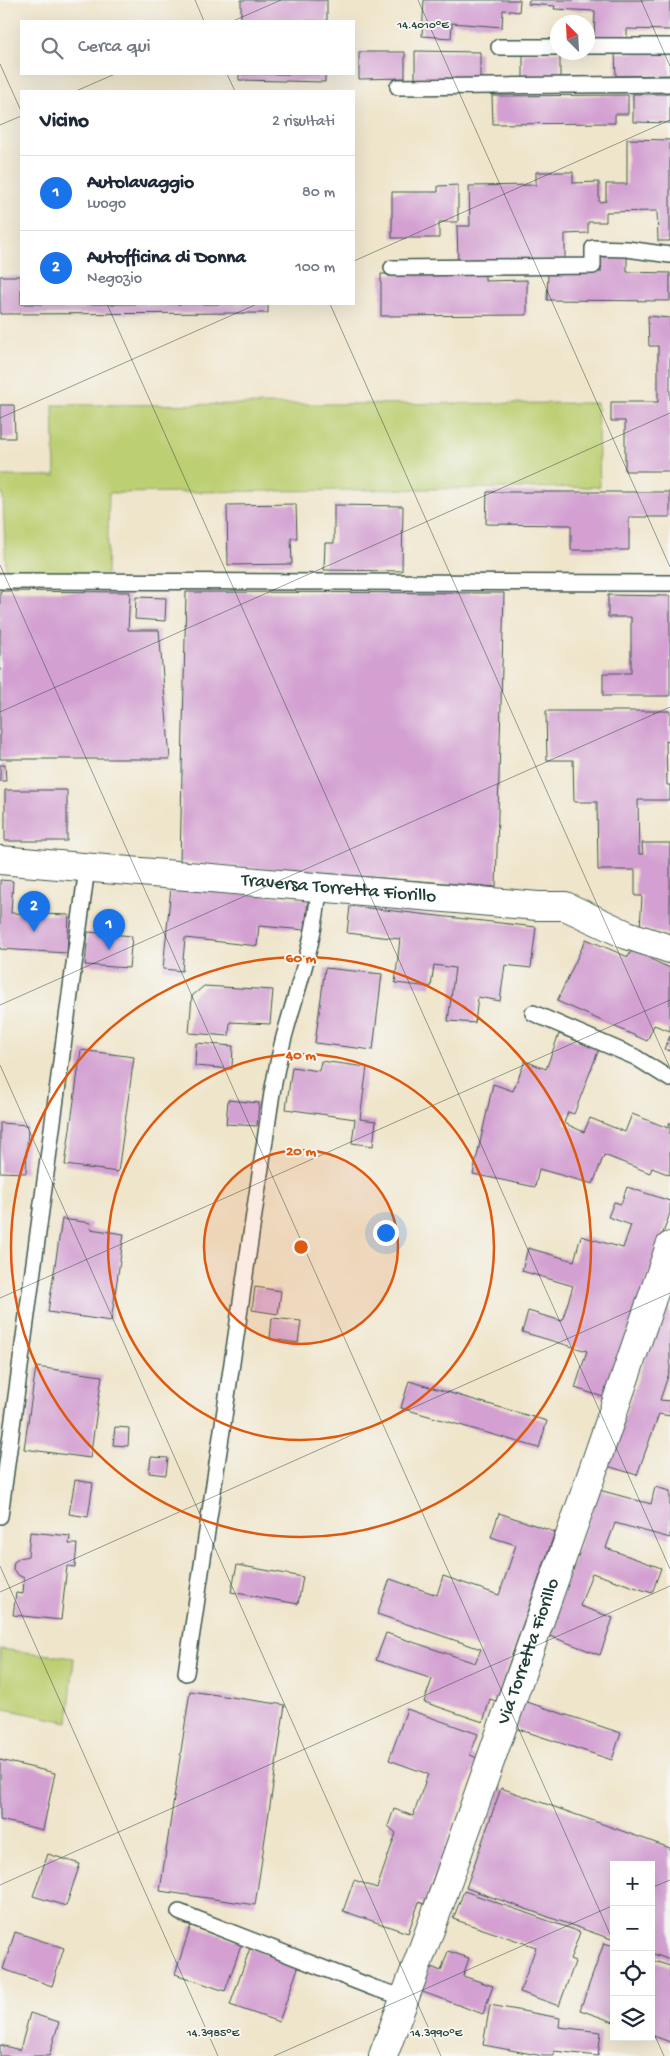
<!DOCTYPE html>
<html lang="it">
<head>
<meta charset="utf-8">
<style>
	:root { --surface:#fff; --page:#f2f2f3; --text:#1f2937; --muted:#747a83; --line:#e0e1e3; --accent:#1a73e8 }
	body { margin:0; font-family:"Gochi Hand",sans-serif; background:var(--page); color:var(--text) }
	.controls { position:absolute; right:15px; bottom:15px; display:grid; overflow:hidden; border-radius:0px; box-shadow:0 5px 20px #0002 }
	.controls button { width:45px; height:45px; display:grid; place-items:center; padding:0; border:0; border-bottom:1px solid var(--line); background:var(--surface); color:var(--text); font:25px sans-serif }
	.compass { position:absolute; left:550px; top:15px; width:45px; height:45px; border-radius:50%; background:var(--surface); box-shadow:0 5px 20px #0002; rotate:336deg }
	.you { position:absolute; left:385px; top:1232px; width:18px; height:18px; margin:-12px; border:4px solid #fff; border-radius:50%; background:#1a73e8; box-shadow:0 0 0 8px #1a73e833 }
	.badge { display:grid; place-items:center; width:32px; height:32px; border-radius:50%; background:var(--accent); color:#fff; font-size:16px; font-weight:700 }
	.pin { position:absolute; translate:-50% -41px; filter:drop-shadow(0 1px 2px #0008) }
	.pin::after { content:''; position:absolute; top:26px; width:18px; height:15px; background:inherit; clip-path:polygon(0 0,100% 0,50% 100%) }
	.list { margin:0; padding:0; list-style:none }
	h2 { display:flex; justify-content:space-between; align-items:center; height:65px; margin:0; padding:0 20px; font-size:21px }
	h2 small { font-size:16px; font-weight:400; color:var(--muted) }
	.list li { display:grid; grid-template-columns:32px 1fr auto; gap:15px; align-items:center; box-sizing:border-box; height:75px; padding:0 20px; border-top:1px solid var(--line) }
	.list b { display:block; font-size:19px; white-space:nowrap }
	.list p { margin:0; font-size:16px; white-space:nowrap; color:var(--muted) }
	.list em { font-size:16px; font-style:normal; color:var(--muted) }
	.icon { flex:none; width:28px; height:28px; fill:none; stroke:currentColor; stroke-width:2; stroke-linecap:round; stroke-linejoin:round }
	.map { position:relative; flex:none; width:670px; height:2056px; overflow:hidden }
	.search { position:absolute; background:var(--surface); box-shadow:0 5px 20px #0002; left:20px; top:20px; width:335px; height:55px; display:flex; align-items:center; gap:12px; box-sizing:border-box; padding:0 18px; border-radius:0px; color:var(--muted); font-size:19px }
	.panel { position:absolute; background:var(--surface); box-shadow:0 5px 20px #0002; left:20px; top:90px; width:335px; height:215px; border-radius:0px }
	.map>svg:first-child { display:block }
	.green { fill:#bdcf73; stroke:#6e8654 }
	.building { fill:#d3a0d1 }
	.lines { fill:none; stroke-linecap:round; stroke-linejoin:round }
	.service-casing { stroke:#3e564b; stroke-width:18 }
	.minor-casing { stroke:#3e564b; stroke-width:30 }
	.service { stroke:#fff; stroke-width:15 }
	.minor { stroke:#fff; stroke-width:28 }
	.ticks { fill:none; stroke:#1f3d34; stroke-width:1; stroke-opacity:0.45 }
	.ring { fill:none; stroke:#de580e; stroke-width:2.5 }
	.labels { text-anchor:middle; dominant-baseline:central; stroke-width:4; stroke-linejoin:round; paint-order:stroke }
	.street-label { font-size:19px; fill:#1f3d34; stroke:#f6f6f2 }
	.ticks-label { font-size:12px; text-anchor:middle; fill:#1f3d34; stroke:#f6f6f2; stroke-width:4; stroke-linejoin:round; paint-order:stroke }
	.centre { fill:#de580e; stroke:#f6f6f2; stroke-width:2.5 }
	.ring-label { font-size:15px; text-anchor:middle; font-weight:bold; fill:#de580e; stroke:#f6f6f2; stroke-width:4; stroke-linejoin:round; paint-order:stroke }
</style>
</head>
<body>
<div class="map">
<svg width="670" height="2056" viewBox="0 0 670 2056">
	<rect width="100%" height="100%" fill="#f6f6f2"/>
	<filter id="ink" filterUnits="userSpaceOnUse"><feTurbulence type="fractalNoise" baseFrequency=".02" numOctaves="2"/><feDisplacementMap in="SourceGraphic" scale="10" xChannelSelector="R" yChannelSelector="G"/><feConvolveMatrix kernelMatrix="1 2 1 2 8 2 1 2 1" color-interpolation-filters="sRGB"/></filter>
	<filter id="wash" filterUnits="userSpaceOnUse"><feTurbulence type="fractalNoise" baseFrequency=".0096" numOctaves="4" result="noise"/><feDisplacementMap in="SourceGraphic" scale="20" xChannelSelector="R" yChannelSelector="G"/><feGaussianBlur stdDeviation="1.12" result="paint"/><feColorMatrix in="noise" values="0 0 0 0 0 0 0 0 0 0 0 0 0 0 0 0 0 1.4 0 .05"/><feComposite in="paint" operator="in"/></filter>
	<g filter="url(#wash)">
		<rect width="100%" height="100%" fill="#efe5cb"/>
		<!-- green -->
		<path class="green" d="M597 403 600 487 109 493 107 574 6 573 3 494 0 493V476H55L53 405Z
			M0 1649 74 1658 68 1722 0 1708Z"/>
		<g id="blocks">
			<!-- building -->
			<path class="building" d="M241 0H327V21H241Z
				M424 0H520L519 12 503 10 502 27 452 23 451 38 422 36Z
				M529 0H670V30L627 29V42L594 41 595 11 554 9 555 6 528 4Z
				M415 51 480 52V80H415Z
				M359 52H405V78L359 79Z
				M560 52V79L523 80V53Z
				M670 52V75L616 76 615 53Z
				M239 74H325V82L239 80Z
				M633 94H670V123L633 122Z
				M628 95V114H615V123L493 124 492 96Z
				M627 139 670 140V241H658L657 211 606 212V222H588V233L565 234V260L458 262 457 226H470L469 186 536 185V172H573V183L599 182V202L606 201V184H627Z
				M458 185V222H439V238H392V192H438V186Z
				M601 254 627 255V272L670 273V301L547 300 548 272H601Z
				M485 273V281L527 280V315L381 316V274Z
				M0 276H21V304H268V313L0 314Z
				M648 316 670 318V471H625V421H611V402H658V346H649Z
				M0 405H14L15 438H0Z
				M487 492H670V517H629V550H571V525L486 524Z
				M296 504 297 538H291L292 564 228 565 227 505Z
				M334 505 403 506 402 571 324 570 325 543H334Z
				M0 591 130 592 128 630H159L170 759H0Z
				M186 592 504 593 496 887 180 862Z
				M608 595 670 596V696H603V673H631V617H608Z
				M136 597 166 598 165 621 135 619Z
				M546 711H670V742L666 741 667 785H670V800H638L639 854H643L642 843H670V935L640 928 642 896H635V870H598L597 802H574L573 760H547Z
				M0 765H5L6 781H0Z
				M5 790H67V841H5Z
				M0 880 13 881 11 913 69 915 67 953 0 949Z
				M171 887 308 899 305 930 259 926 257 946 185 938 182 971 163 969Z
				M350 906 536 927 531 968 505 965 500 1001 478 997 475 1023 448 1021 455 968 434 965 431 987 395 983 400 939 347 933Z
				M88 932 132 936 129 968 85 965Z
				M586 939 628 957 634 946 655 955 652 960 670 968V1031L654 1025 647 1041 557 1001Z
				M325 968 382 974 373 1050 315 1043Z
				M204 986 273 990 270 1024 230 1022 229 1036 189 1033 192 996Z
				M559 1034 599 1049 574 1114 568 1112 564 1123 584 1132 590 1118 625 1132 632 1114 668 1128 670 1122V1175L652 1168 650 1173 604 1155 593 1184 539 1169 535 1187 473 1174 493 1084 513 1091 525 1061 546 1069Z
				M670 1036V1051L664 1049Z
				M196 1043 233 1046 232 1069 195 1066Z
				M81 1050 134 1057 118 1172 65 1165Z
				M321 1061 367 1067 360 1119 376 1121 373 1146 352 1143 355 1119 286 1109 292 1067 319 1071Z
				M228 1100 259 1103 257 1126 226 1124Z
				M0 1123 28 1125 26 1173 0 1172Z
				M627 1187 670 1201V1213L606 1398 575 1388 587 1351 522 1332 528 1311 562 1321 573 1286 522 1271 528 1248 574 1261 581 1236 623 1248 631 1225 608 1217 614 1202 621 1204Z
				M62 1219 91 1223 90 1229 124 1234 111 1321 48 1312Z
				M255 1287 281 1291 278 1314 252 1310Z
				M670 1288V1370L660 1400 670 1401V1416L659 1414 637 1475 607 1466Z
				M272 1318 301 1321 298 1343 270 1339Z
				M36 1367 102 1376 90 1458 24 1449Z
				M409 1381 547 1421 539 1448 401 1408Z
				M115 1427 129 1428 128 1446 113 1445Z
				M151 1457 168 1458 166 1475 149 1473Z
				M75 1480 93 1483 88 1517 69 1514Z
				M655 1487 670 1491V1538L615 1523 606 1548 661 1568 652 1593 592 1573 580 1606 613 1618 600 1655 547 1635 599 1490 651 1504Z
				M499 1513 555 1532 496 1701 490 1699 483 1722 424 1702 432 1679 376 1660 386 1633 475 1663 481 1649 377 1614 390 1579 437 1595 443 1576 499 1595 516 1545 491 1537Z
				M30 1532 70 1536 69 1544H77L75 1567 67 1566 61 1620 13 1615 16 1593 23 1594 24 1578 18 1575 13 1569 14 1562 20 1558 28 1556Z
				M237 1565 303 1577 298 1604 231 1592Z
				M190 1691 285 1705 255 1905 160 1891Z
				M524 1701 621 1733 612 1760 515 1728Z
				M407 1709 478 1734 470 1755 477 1758 424 1904 419 1902 408 1933 343 1911 354 1880 377 1888 396 1833 388 1826 394 1809 413 1816 428 1774 389 1760Z
				M0 1760 55 1773 43 1830 0 1820Z
				M501 1788 670 1848V1960L651 1953V1865H614V1940L466 1888Z
				M48 1854 80 1864 66 1906 33 1896Z
				M464 1891 580 1932 570 1960 575 1962 559 2006 520 1992 536 1947 453 1919Z
				M191 1925 242 1943 225 1991 175 1974Z
				M15 1932 64 1948 52 1986 3 1969Z
				M604 1943 614 1946V2022L580 2010Z
				M250 1948 299 1965 279 2022 230 2005Z
				M448 1951 469 1958 463 1976 493 1986 483 2014 420 1991 429 1966 441 1971Z
				M651 1960 670 1966V2042L651 2035Z
				M490 2005 560 2018 559 2027 601 2032 598 2056 554 2051V2056H543L483 2045Z
				M30 2013 59 2022 49 2056H0V2045L20 2050Z"/>
		</g>
	</g>
	<g filter="url(#ink)">
		<use href="#blocks" fill-opacity="0" stroke="#3e564b" stroke-width="1"/>
		<g class="lines">
			<!-- service casing -->
			<g class="service-casing">
				<path id="service" d="M588 46H670
					M499 47H558
					M398 87 670 84
					M392 268 593 266V248L627 249 670 255
					M0 581 670 583
					M533 1013 635 1057 670 1079
					M0 1516 87 868
					M186 1673 272 1093C276 1072 280 1050 286 1030 299 983 316 936 319 887
					M179 1912 374 1988 403 1997"/>
			</g>
			<!-- minor casing -->
			<g class="minor-casing">
				<g id="minor">
					<path id="s1" d="M0 860 538 906H565L627 935 670 949"/>
					<path id="s2" d="M383 2056 440 1903 591 1476 670 1246"/>
				</g>
			</g>
			<!-- service -->
			<use href="#service" class="service"/>
			<!-- minor -->
			<use href="#minor" class="minor"/>
		</g>
	</g>
	<!-- ticks -->
	<path class="ticks" d="M195 0 204 21M418 0 670 567M641 0 670 66M233 21 281 0M0 64 21 111M227 74 235 91M76 91 115 74M0 125 21 116M354 261 670 120M107 304 670 1569M330 304 670 1068M0 418 257 304M0 565 614 1943M0 712 670 413M0 1005 670 707M0 1065 441 2056M0 1298 670 1000M0 1566 218 2056M0 1592 670 1293M0 1885 670 1586M651 1888 670 1880M651 2027 664 2056M274 2056 614 1905"/>
	<!-- distance rings -->
	<circle cx="301" cy="1247" r="97" fill="#de580e" fill-opacity=".12"/>
	<g class="ring">
		<circle cx="301" cy="1247" r="97"/>
		<circle cx="301" cy="1247" r="193"/>
		<circle cx="301" cy="1247" r="290"/>
	</g>
	<g class="labels">
		<!-- street labels -->
		<g class="street-label">
			<text stroke="none"><textPath href="#s1" startOffset="340">Traversa Torretta Fiorillo</textPath></text>
			<text stroke="none"><textPath href="#s2" startOffset="430">Via Torretta Fiorillo</textPath></text>
		</g>
	</g>
	<g class="ticks-label">
		<text x="423" y="28">14.4010°E</text>
		<text x="213" y="2036">14.3985°E</text>
		<text x="436" y="2036">14.3990°E</text>
	</g>
	<circle cx="301" cy="1247" r="8" class="centre"/>
	<g class="ring-label">
		<text x="301" y="962">60 m</text>
		<text x="301" y="1059">40 m</text>
		<text x="301" y="1155">20 m</text>
	</g>
</svg>
<div class="controls">
<button>+</button>
<button>−</button>
<button><svg class="icon" aria-label="locate" viewBox="0 0 24 24"><circle cx="12" cy="12" r="6"/><path d="M12 2v4M12 18v4M2 12h4M18 12h4"/></svg></button>
<button><svg class="icon" aria-label="layers" viewBox="0 0 24 24"><path d="M12 4l9 5-9 5-9-5zM3 14l9 5 9-5"/></svg></button>
</div>
<svg class="compass" viewBox="-18 -18 36 36"><path d="M0-13l5 13h-10z" fill="#e53935"/><path d="M0 13l5-13h-10z" fill="#747a83"/></svg>
<div class="you"></div>
<div class="pin badge" style="left:109px;top:950px">1</div>
<div class="pin badge" style="left:34px;top:932px">2</div>
<div class="search"><svg class="icon" aria-label="search" viewBox="0 0 24 24"><circle cx="10" cy="10" r="6"/><path d="M15 15l6 6"/></svg>Cerca qui</div>
<section class="panel">
<h2>Vicino<small>2 risultati</small></h2>
<ul class="list">
<li><span class="badge">1</span><div><b>Autolavaggio</b><p>Luogo</p></div><em>80 m</em></li>
<li><span class="badge">2</span><div><b>Autofficina di Donna</b><p>Negozio</p></div><em>100 m</em></li>
</ul>
</section>
</div>
</body>
</html>
